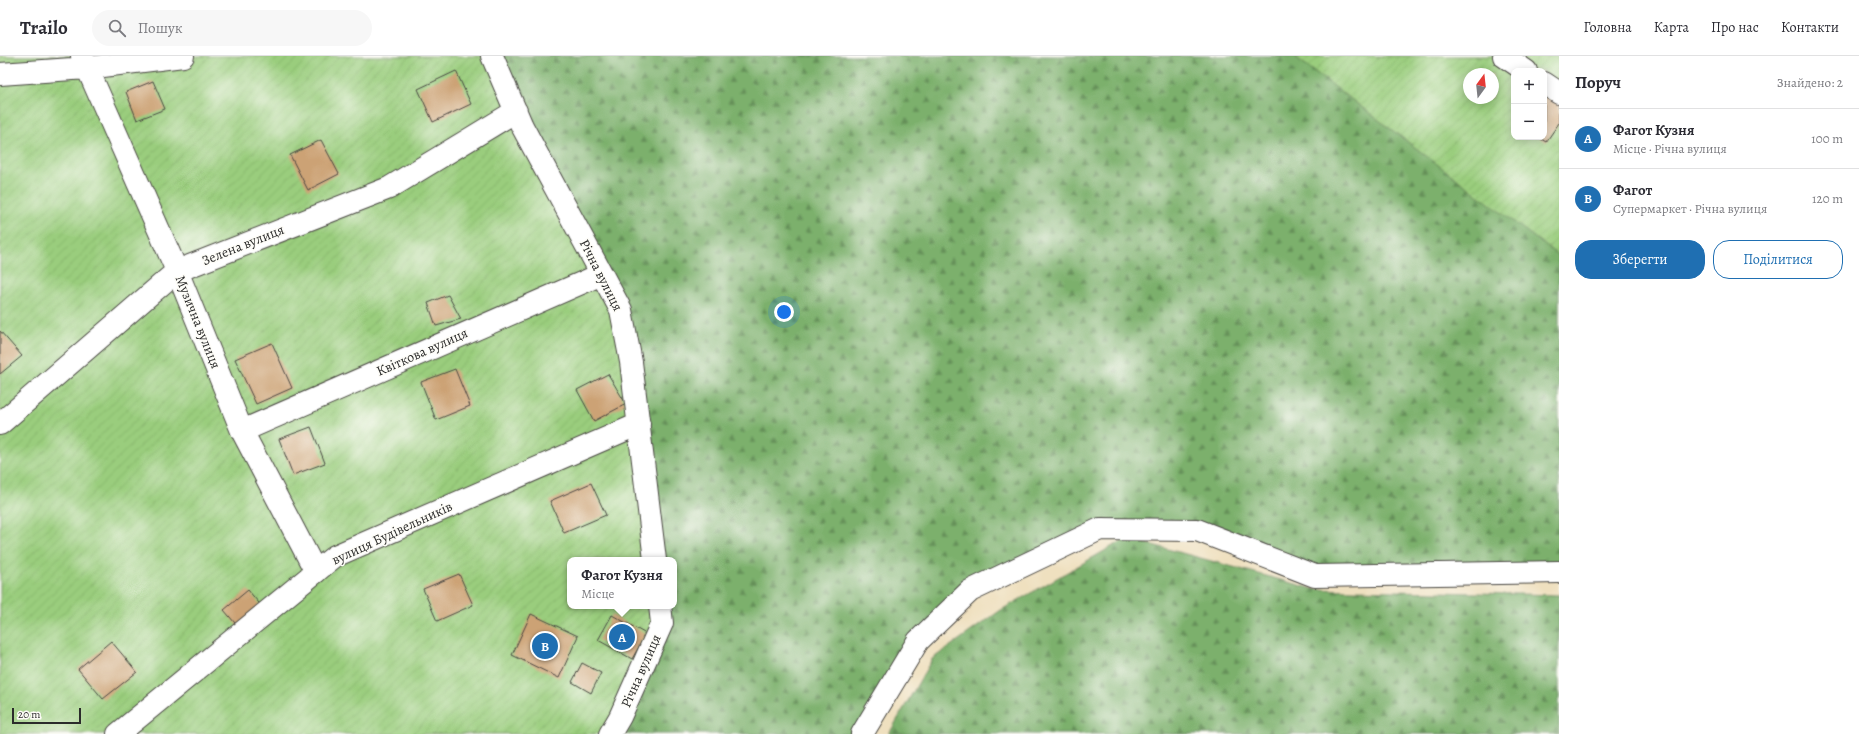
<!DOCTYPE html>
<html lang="uk">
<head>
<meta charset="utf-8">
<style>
	:root { --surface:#fff; --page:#f7f7f7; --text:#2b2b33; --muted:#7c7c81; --line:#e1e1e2; --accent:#1f6fb2 }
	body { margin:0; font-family:Alegreya,serif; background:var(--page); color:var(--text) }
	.controls { position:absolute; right:12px; top:12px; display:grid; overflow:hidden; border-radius:8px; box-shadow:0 2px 10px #0003 }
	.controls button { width:36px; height:36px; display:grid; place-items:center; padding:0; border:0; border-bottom:1px solid var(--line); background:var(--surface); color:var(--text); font:20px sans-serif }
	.compass { position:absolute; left:1463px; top:12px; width:36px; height:36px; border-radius:50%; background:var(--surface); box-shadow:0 2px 10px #0003; rotate:15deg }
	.scale { position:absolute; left:12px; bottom:10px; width:69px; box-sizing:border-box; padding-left:4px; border:2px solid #2b2b2b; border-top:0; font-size:11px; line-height:14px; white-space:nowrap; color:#2b2b2b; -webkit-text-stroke:3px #fdfcf7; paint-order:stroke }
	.you { position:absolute; left:784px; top:256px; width:14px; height:14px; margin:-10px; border:3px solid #fff; border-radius:50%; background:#1a73e8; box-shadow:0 0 0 6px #1a73e833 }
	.badge { display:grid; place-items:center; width:26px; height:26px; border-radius:50%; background:var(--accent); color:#fff; font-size:13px; font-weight:700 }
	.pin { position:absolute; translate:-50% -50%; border:2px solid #fff; box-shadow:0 1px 4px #0006 }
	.popup { position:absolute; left:567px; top:501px; width:110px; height:52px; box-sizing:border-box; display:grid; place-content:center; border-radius:8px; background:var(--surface); filter:drop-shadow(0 1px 3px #0005); font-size:13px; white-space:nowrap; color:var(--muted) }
	.popup b { font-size:15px; color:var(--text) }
	.popup::after { content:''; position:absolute; left:50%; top:100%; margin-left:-8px; border:8px solid transparent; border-top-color:var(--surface) }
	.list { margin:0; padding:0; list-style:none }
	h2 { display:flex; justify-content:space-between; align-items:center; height:52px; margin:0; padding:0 16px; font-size:17px }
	h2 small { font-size:13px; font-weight:400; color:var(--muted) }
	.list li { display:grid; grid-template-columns:26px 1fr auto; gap:12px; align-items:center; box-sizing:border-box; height:60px; padding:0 16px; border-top:1px solid var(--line) }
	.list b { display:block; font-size:15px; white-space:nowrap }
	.list p { margin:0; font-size:13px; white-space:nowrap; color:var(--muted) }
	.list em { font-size:13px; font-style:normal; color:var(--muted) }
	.actions { display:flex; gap:8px; padding:12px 16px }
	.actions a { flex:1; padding:9px 0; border:1px solid var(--accent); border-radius:16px; text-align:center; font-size:14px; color:var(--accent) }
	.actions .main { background:var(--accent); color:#fff }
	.icon { flex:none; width:22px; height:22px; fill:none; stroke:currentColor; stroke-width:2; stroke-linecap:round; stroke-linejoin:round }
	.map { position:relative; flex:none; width:1559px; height:678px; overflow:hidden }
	header { display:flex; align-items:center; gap:24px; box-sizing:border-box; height:56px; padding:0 20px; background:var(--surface); border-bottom:1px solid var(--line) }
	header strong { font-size:19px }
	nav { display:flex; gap:22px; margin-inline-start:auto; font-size:14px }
	.search { width:280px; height:36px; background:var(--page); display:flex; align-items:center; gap:10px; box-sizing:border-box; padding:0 14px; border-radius:22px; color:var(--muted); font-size:15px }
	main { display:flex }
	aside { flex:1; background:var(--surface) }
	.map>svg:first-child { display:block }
	.forest { fill:url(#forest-firs); stroke:#536e4c }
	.garden { fill:url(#garden-furrows); stroke:#627c54; fill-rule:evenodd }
	.building { fill:#cca275 }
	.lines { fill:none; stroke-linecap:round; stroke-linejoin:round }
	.minor-casing { stroke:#484641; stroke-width:24 }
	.minor { stroke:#fff; stroke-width:22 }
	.labels { text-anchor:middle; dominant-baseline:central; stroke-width:3; stroke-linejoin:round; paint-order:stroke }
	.street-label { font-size:14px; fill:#2b2b2b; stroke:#fdfcf7 }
</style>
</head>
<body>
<header>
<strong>Trailo</strong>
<div class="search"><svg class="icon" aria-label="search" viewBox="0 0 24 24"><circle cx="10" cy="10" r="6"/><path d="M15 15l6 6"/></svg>Пошук</div>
<nav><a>Головна</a><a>Карта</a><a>Про нас</a><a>Контакти</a></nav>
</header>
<main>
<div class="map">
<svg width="1559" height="678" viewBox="0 0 1559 678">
	<defs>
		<pattern id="forest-firs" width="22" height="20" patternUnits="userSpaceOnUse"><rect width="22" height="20" fill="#7bb06c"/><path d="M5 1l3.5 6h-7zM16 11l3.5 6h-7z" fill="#658f59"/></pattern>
		<pattern id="garden-furrows" width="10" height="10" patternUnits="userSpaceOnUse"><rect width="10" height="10" fill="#9acd7d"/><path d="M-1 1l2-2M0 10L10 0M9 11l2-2" fill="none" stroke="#85b06c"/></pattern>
	</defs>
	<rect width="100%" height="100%" fill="#fdfcf7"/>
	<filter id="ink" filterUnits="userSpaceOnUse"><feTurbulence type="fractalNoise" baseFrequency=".025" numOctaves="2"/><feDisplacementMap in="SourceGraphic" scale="8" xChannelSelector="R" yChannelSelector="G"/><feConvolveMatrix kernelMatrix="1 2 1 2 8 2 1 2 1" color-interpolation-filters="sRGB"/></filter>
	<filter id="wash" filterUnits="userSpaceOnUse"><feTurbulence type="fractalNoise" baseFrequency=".012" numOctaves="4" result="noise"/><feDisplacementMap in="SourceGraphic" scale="16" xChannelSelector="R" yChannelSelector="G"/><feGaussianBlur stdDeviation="0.9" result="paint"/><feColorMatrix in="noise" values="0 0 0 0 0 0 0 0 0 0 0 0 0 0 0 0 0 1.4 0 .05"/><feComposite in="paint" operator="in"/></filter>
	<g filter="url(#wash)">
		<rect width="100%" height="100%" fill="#efe0bf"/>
		<!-- forest -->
		<path class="forest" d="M492 0H1294L1559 200V516L1315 520 1197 474 1100 473 970 535 918 585 862 678H610L660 550H674V504H655Z
			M1127 482 1314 533 1559 539V678H889L932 603 1001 554Z"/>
		<!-- garden -->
		<path class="garden" d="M0 0H492L621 254 655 504H570V550H660L610 678H0Z
			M1294 0H1559V200ZM1514 15H1544V81H1514ZM1469 18H1493V42H1469Z"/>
		<g id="blocks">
			<!-- building -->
			<path class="building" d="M456 15 471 48 433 66 418 33Z
				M153 25 165 53 137 64 126 36Z
				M1544 33 1559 44V67L1546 86 1538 81H1544Z
				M321 84 339 118 308 134 290 99Z
				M448 239 461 263 436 270 428 247Z
				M0 275 22 300 0 318Z
				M272 287 292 332 256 348 235 303Z
				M455 313 470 350 436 364 421 326Z
				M608 318 626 348 594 365 577 334Z
				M311 371 325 407 293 419 279 383Z
				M591 427 606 459 564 477 550 445Z
				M459 518 473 549 437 565 423 533Z
				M248 534 264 553 240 573 224 554Z
				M531 558 578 580 559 622 512 599Z
				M612 559 646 578 632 603 598 584Z
				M111 585 137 616 103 643 78 613Z
				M582 607 601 617 591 637 572 626Z"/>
		</g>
	</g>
	<g filter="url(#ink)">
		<use href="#blocks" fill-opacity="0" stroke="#484641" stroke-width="1"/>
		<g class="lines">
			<!-- minor casing -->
			<g class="minor-casing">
				<path id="minor" d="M82 0 177 215 242 375 316 516
					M492 0 522 70 621 254 631 306 655 504
					M1504 0 1526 15
					M0 18 87 12 183 0
					M1544 27 1559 37
					M0 368 177 215 389 132 516 55
					M242 375 602 218
					M118 678 335 500 639 368
					M610 678 620 661 662 567 660 550
					M862 678 918 585 970 535 1100 473 1197 474 1315 520 1559 516"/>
			</g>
			<!-- minor -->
			<use href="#minor" class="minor"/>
		</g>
	</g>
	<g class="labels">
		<!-- street labels -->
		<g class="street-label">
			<text transform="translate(243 189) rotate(-22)">Зелена вулиця</text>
			<text transform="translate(601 219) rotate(63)">Річна вулиця</text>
			<text transform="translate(198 266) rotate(68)">Музична вулиця</text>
			<text transform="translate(422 296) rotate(-24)">Квіткова вулиця</text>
			<text transform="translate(392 477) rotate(-25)">вулиця Будівельників</text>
			<text transform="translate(641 615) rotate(-66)">Річна вулиця</text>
		</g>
	</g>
</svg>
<div class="controls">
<button>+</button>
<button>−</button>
</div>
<svg class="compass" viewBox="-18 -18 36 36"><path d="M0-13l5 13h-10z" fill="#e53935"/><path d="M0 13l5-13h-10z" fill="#7c7c81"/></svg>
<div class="scale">20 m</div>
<div class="you"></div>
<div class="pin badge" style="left:622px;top:581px">A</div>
<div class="popup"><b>Фагот Кузня</b>Місце</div>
<div class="pin badge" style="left:545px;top:590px">B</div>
</div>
<aside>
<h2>Поруч<small>Знайдено: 2</small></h2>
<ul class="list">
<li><span class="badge">A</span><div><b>Фагот Кузня</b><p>Місце · Річна вулиця</p></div><em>100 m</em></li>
<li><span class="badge">B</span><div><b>Фагот</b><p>Супермаркет · Річна вулиця</p></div><em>120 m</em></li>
</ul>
<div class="actions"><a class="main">Зберегти</a><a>Поділитися</a></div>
</aside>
</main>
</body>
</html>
